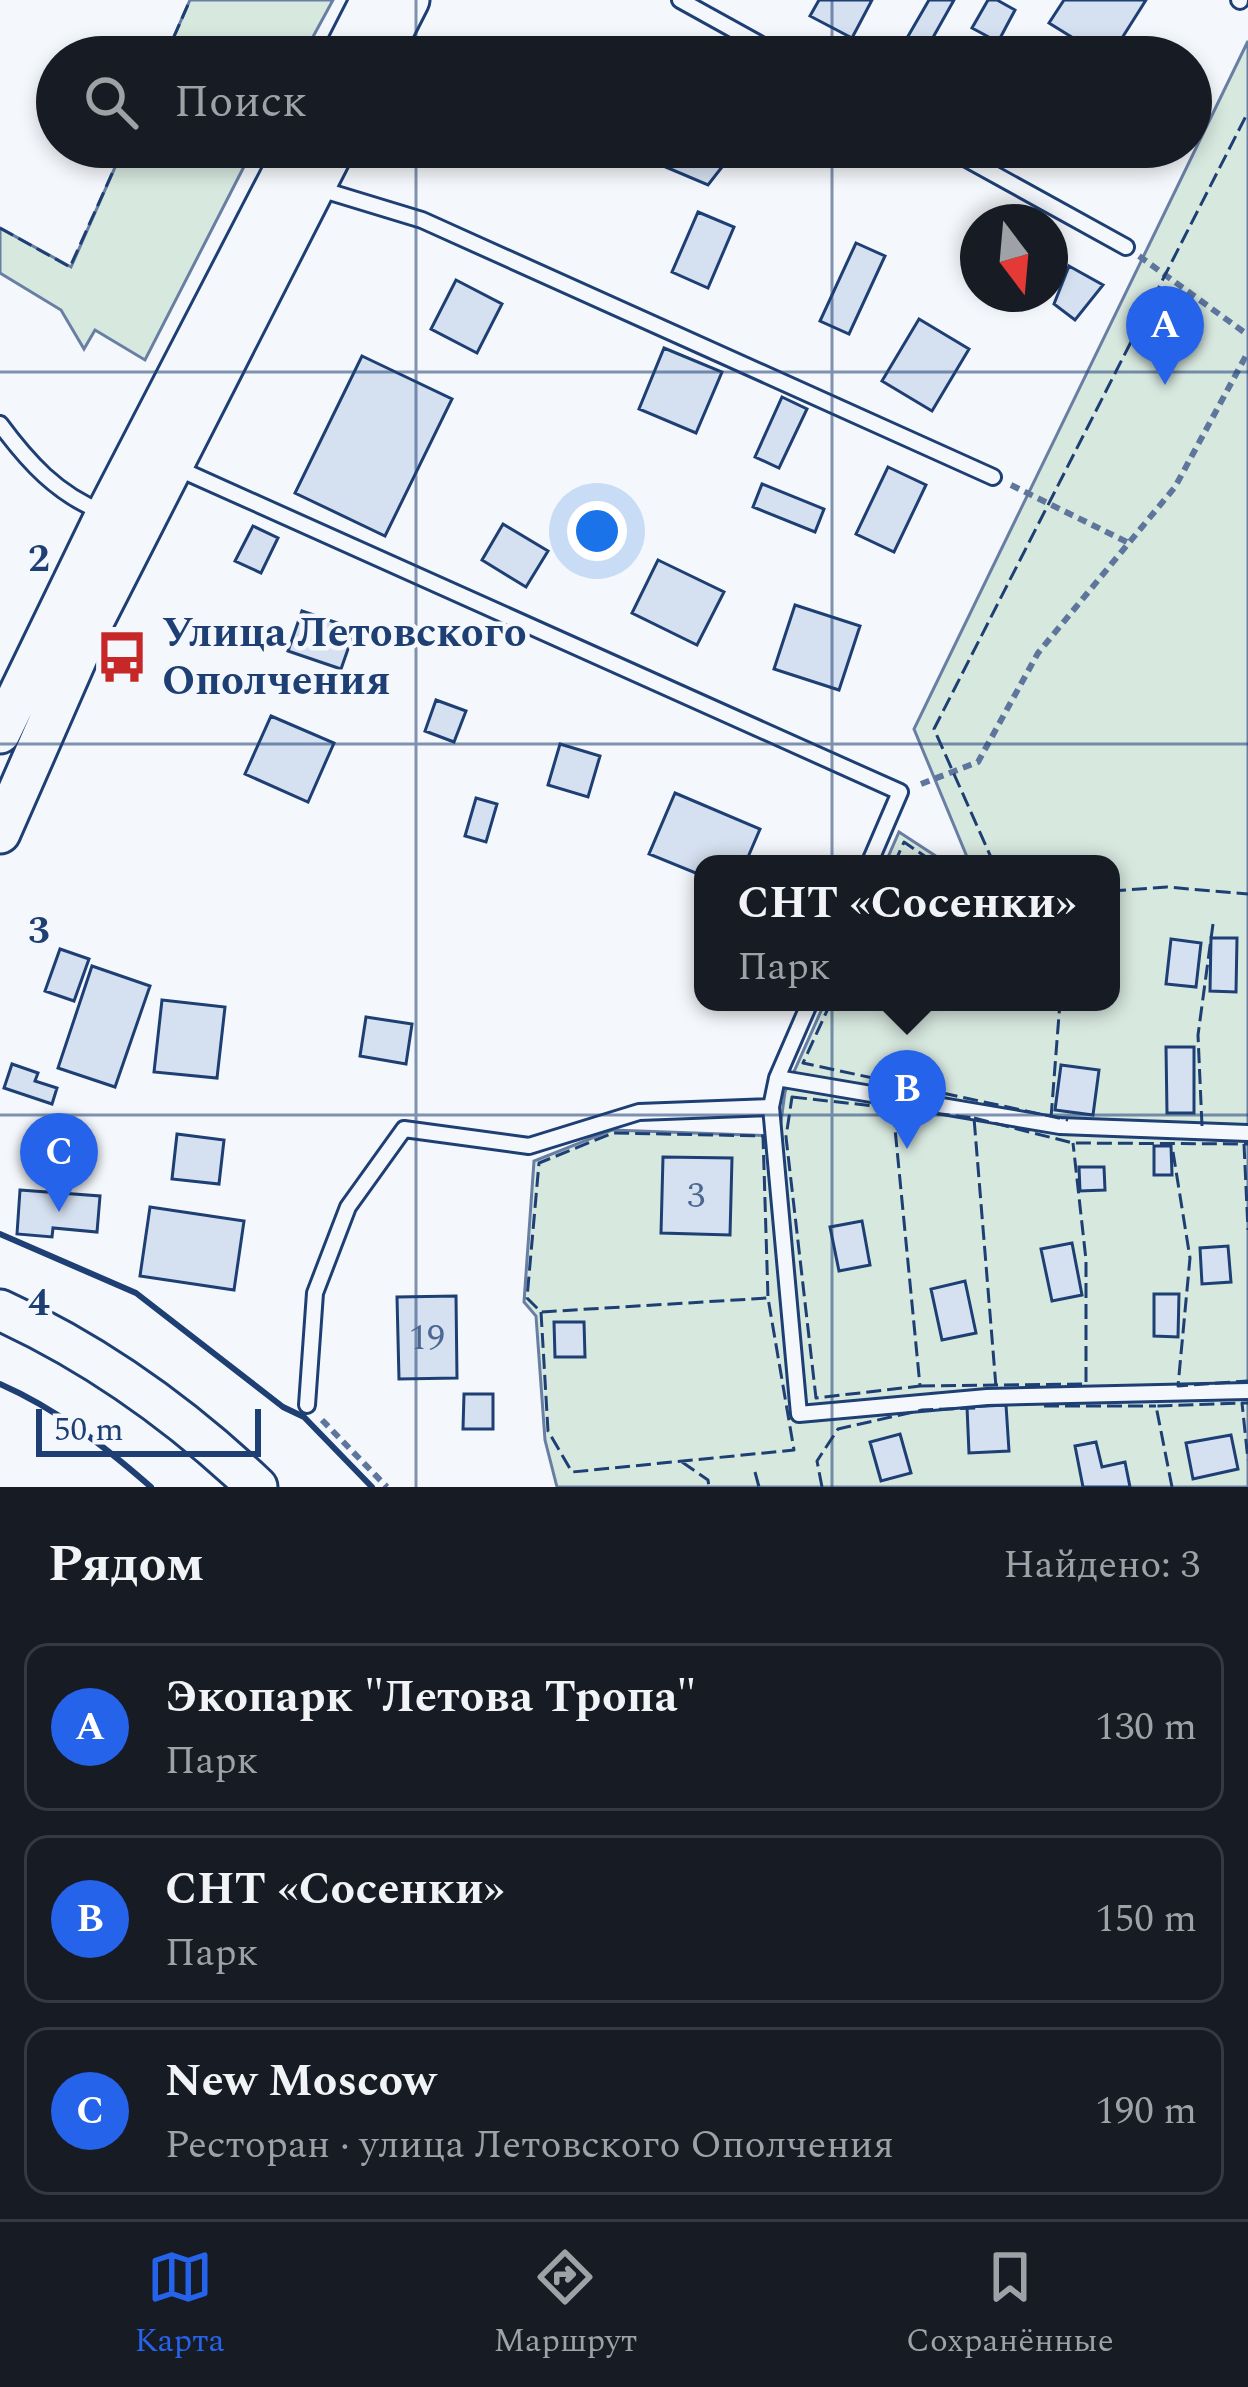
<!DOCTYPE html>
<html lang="ru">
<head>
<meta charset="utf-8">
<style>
	:root { --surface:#171b24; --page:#242831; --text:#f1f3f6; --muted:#9ea1a6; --line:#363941; --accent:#2563eb }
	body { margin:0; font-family:Spectral,serif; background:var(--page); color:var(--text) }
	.compass { position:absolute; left:960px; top:204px; width:108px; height:108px; border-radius:50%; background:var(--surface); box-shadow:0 6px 18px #0003; rotate:164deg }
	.scale { position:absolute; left:36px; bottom:30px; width:225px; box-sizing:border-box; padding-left:12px; border:6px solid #1d3f73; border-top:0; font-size:33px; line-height:42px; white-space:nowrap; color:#1d3f73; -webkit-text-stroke:9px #f4f7fb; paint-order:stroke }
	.you { position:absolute; left:597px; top:531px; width:42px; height:42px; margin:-30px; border:9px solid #fff; border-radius:50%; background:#1a73e8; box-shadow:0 0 0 18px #1a73e833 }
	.badge { display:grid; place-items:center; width:78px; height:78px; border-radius:50%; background:var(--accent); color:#fff; font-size:39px; font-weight:700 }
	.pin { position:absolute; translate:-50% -99px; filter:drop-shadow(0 3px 6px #0008) }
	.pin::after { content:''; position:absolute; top:63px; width:42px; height:36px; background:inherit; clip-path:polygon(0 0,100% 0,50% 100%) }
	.popup { position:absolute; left:694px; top:855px; width:426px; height:156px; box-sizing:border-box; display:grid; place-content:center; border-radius:24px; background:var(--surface); filter:drop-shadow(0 3px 9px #0005); font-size:39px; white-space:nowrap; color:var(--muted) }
	.popup b { font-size:45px; color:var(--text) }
	.popup::after { content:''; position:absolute; left:50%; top:100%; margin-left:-24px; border:24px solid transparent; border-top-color:var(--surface) }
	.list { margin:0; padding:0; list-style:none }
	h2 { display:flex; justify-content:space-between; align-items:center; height:156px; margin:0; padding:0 48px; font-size:51px }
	h2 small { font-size:39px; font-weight:400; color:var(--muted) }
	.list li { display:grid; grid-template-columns:78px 1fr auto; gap:36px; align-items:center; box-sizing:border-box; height:168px; margin:0 24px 24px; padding:0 24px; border:3px solid var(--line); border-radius:24px }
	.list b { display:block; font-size:45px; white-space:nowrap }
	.list p { margin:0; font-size:39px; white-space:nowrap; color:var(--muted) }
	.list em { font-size:39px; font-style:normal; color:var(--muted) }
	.icon { flex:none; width:66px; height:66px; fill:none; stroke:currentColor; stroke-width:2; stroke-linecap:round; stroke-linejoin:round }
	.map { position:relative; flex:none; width:1248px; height:1487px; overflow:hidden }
	.search { position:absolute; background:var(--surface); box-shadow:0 6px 18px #0003; left:36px; right:36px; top:36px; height:132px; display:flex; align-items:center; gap:30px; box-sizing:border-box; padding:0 42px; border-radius:66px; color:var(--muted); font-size:45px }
	.sheet { height:732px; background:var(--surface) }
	nav { display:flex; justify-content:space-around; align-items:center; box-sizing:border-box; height:168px; border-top:3px solid var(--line); background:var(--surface); font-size:33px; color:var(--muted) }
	nav a { display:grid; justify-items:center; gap:6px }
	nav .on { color:var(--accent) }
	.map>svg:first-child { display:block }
	.green { fill:#d7e8df; stroke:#687fa3; stroke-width:3 }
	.building { fill:#d5e0f0; stroke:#1d3f73; stroke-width:3 }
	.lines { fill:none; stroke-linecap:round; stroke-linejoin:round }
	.service-casing { stroke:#1d3f73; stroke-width:20 }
	.secondary-casing { stroke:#1d3f73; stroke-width:45 }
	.path { stroke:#5e769c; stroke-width:6; stroke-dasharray:9 6; stroke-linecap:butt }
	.service { stroke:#f4f7fb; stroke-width:14 }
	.secondary { stroke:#f4f7fb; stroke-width:39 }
	.fence { stroke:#1d3f73; stroke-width:3; stroke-dasharray:15 6; stroke-linecap:butt }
	.wall { stroke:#1d3f73; stroke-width:6 }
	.grid { fill:none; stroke:#1d3f73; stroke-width:3; stroke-opacity:0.55 }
	.labels { text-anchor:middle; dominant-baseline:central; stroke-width:9; stroke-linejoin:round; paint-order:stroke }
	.number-label { font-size:36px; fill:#4b6792 }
	.poi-label { font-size:42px; font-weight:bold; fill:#1d3f73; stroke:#f4f7fb; text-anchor:start }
	.grid-label { font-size:39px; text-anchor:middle; font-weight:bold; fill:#1d3f73; stroke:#f4f7fb; stroke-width:9; stroke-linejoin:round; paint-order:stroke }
</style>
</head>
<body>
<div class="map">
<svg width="1248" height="1487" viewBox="0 0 1248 1487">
	<rect width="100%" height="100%" fill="#f4f7fb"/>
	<!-- green -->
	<path class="green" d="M190 0H333L302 57H165Z
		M1248 41V1487H557L545 1440 536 1316 524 1302 534 1161 612 1130 779 1136 785 1092 825 1002H1111V864H970L914 729Z
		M124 147H254L145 360 95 330 84 349 61 310 0 273V228L71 267Z
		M899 832 948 864H885Z"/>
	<!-- building -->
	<path class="building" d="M819 0H872L852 38 810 16Z
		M929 0H954L922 57H896Z
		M988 0H997L1015 10 998 42 972 28Z
		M1064 0H1146L1110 57H1104L1049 23Z
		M615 42 647 57H608Z
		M674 147H694L722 167 708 185 661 165Z
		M698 212 734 227 708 288 672 272Z
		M856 243 885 256 849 334 820 321Z
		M1069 266 1103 285 1075 320 1054 304Z
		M456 280 502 304 477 353 431 329Z
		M919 319 969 349 932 411 882 381Z
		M664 348 722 372 696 433 639 409Z
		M362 356 452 399 385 536 295 493Z
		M782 397 807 409 779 468 755 457Z
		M888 467 926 485 894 552 856 534Z
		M762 484 824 509 815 532 753 507Z
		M503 524 548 551 526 587 482 560Z
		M253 526 278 538 261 573 235 561Z
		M658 560 724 592 697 645 632 613Z
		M795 605 860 626 839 690 774 669Z
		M302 611 355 629 341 669 288 651Z
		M436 700 466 711 454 742 425 731Z
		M271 716 334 743 308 802 245 774Z
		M560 744 600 756 588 797 548 785Z
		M675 793 760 829 745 864H703V876L649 854Z
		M476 798 497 804 486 842 465 836Z
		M1211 938H1237L1236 992 1210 991Z
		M1171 939 1201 943 1196 987 1166 984Z
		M60 949 89 959 74 1001 45 991Z
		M92 966 150 986 115 1087 58 1068Z
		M162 1000 225 1007 217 1078 154 1072Z
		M366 1017 412 1024 406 1064 360 1056Z
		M1166 1047H1194V1113H1167Z
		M12 1064 38 1073 35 1081 57 1088 52 1104 4 1088Z
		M1061 1065 1099 1070 1093 1115 1055 1110Z
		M177 1134 224 1140 219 1184 172 1179Z
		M1154 1146H1171L1172 1175H1154Z
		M663 1157 732 1158 730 1235 661 1233Z
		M1079 1167H1104L1105 1190 1080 1191Z
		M20 1190 100 1196 97 1232 53 1228 52 1237 17 1234Z
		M150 1207 244 1221 234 1290 140 1276Z
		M862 1221 870 1265 839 1271 830 1227Z
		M1072 1243 1082 1295 1052 1301 1041 1249Z
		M1228 1246 1231 1282 1202 1284 1200 1248Z
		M965 1281 976 1333 942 1340 931 1289Z
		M1154 1294H1179L1178 1337 1154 1336Z
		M456 1296 457 1378 399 1379 397 1297Z
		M554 1322H584L585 1357H555Z
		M464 1394H493V1429H463Z
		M1006 1405 1009 1451 969 1453 967 1407Z
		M900 1434 911 1473 881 1481 870 1442Z
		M1231 1435 1238 1469 1193 1479 1186 1443Z
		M1096 1442 1102 1467 1125 1462 1130 1487H1083L1075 1446Z"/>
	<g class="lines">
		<!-- service casing -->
		<g class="service-casing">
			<path id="service" d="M680 0 783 57
				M1239 0 1240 1
				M945 147 1126 247
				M320 189 422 220 993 477
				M0 424C28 462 57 494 102 512
				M177 468 900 792 869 864
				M810 1002 777 1078 771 1107 799 1414 987 1397 1248 1391
				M777 1078 1060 1126 1248 1133
				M307 1405 315 1293 348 1207 404 1129 529 1146 639 1112 771 1107"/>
		</g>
		<!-- secondary casing -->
		<g class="secondary-casing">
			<path id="secondary" d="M342 57 371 0
				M380 57 409 0
				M0 733 106 514 296 147
				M0 833 89 630 335 147
				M0 1310C97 1354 180 1414 257 1487"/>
		</g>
		<!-- path -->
		<path class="path" d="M1139 256 1248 335
			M1011 485 1131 544
			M921 784 978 762 1038 653 1175 487 1248 352
			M322 1420 387 1487"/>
		<!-- service -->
		<use href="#service" class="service"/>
		<!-- secondary -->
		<use href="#secondary" class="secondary"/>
		<!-- fence -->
		<path class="fence" d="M165 57 190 0
			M0 228 70 267 124 147
			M894 864 904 842 936 864
			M994 864 934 729 1248 112
			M1111 891 1167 887 1248 894
			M831 1002 803 1063 1068 1120
			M792 1097 893 1108 920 1386 816 1398 786 1137Z
			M893 1108 974 1118 996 1387
			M974 1118 1073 1143 1248 1144
			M1051 1118 1060 1002
			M1202 1126 1198 1035 1213 924
			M1244 1144 1248 1230
			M1173 1152 1190 1258 1178 1386 1248 1381
			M541 1312 548 1431 572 1472 794 1450 768 1298 763 1136 613 1133 539 1163 527 1298 541 1312 768 1298
			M920 1386 1086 1384V1260L1073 1143
			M1248 1403H1242L1248 1460
			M1044 1406H1156
			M682 1462 708 1480 709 1487
			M755 1472 759 1487
			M822 1487 817 1461 838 1429 922 1410 976 1408
			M1172 1487 1156 1406 1242 1403"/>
		<!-- wall -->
		<path class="wall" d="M0 1234 136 1293 283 1407 304 1417 372 1487
			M0 1384C57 1409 104 1446 151 1487"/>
	</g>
	<!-- grid -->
	<path class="grid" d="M416 0V57M832 0V57M416 147V1487M832 147V1487M0 372H1248M0 744H1248M0 1115H1248"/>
	<!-- icons -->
	<defs>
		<g id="bus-bare" transform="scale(4.14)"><path d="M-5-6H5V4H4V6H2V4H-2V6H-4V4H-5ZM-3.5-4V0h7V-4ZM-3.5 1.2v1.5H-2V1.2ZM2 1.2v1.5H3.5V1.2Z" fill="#c62828" stroke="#f4f7fb" stroke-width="2.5" paint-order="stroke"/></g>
	</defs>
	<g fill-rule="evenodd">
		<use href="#bus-bare" x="122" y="657"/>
	</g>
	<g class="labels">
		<!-- number labels -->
		<g class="number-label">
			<text x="696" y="1196">3</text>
			<text x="427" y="1338">19</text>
		</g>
		<!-- poi labels -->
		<g class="poi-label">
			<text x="162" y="633">Улица Летовского<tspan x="162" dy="48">Ополчения</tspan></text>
		</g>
	</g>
	<g class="grid-label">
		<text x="39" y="571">2</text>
		<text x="39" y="943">3</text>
		<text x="39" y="1315">4</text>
	</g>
</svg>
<svg class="compass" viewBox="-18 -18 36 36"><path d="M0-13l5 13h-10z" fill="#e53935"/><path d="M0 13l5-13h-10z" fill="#9ea1a6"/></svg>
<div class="scale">50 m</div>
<div class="you"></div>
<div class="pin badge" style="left:1165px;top:385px">A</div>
<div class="pin badge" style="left:907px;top:1149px">B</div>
<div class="popup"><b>СНТ «Сосенки»</b>Парк</div>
<div class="pin badge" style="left:59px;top:1212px">C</div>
<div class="search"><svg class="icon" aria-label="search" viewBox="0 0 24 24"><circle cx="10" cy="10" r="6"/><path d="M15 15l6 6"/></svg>Поиск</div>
</div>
<section class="sheet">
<h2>Рядом<small>Найдено: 3</small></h2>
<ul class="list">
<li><span class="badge">A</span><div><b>Экопарк &quot;Летова Тропа&quot;</b><p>Парк</p></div><em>130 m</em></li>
<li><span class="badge">B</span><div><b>СНТ «Сосенки»</b><p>Парк</p></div><em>150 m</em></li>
<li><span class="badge">C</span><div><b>New Moscow</b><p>Ресторан · улица Летовского Ополчения</p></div><em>190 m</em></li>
</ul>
</section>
<nav>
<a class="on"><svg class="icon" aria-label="map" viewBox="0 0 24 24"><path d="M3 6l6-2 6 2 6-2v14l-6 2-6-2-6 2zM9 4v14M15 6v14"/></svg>Карта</a>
<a><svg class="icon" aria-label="directions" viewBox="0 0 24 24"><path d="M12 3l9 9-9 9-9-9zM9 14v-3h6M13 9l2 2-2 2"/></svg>Маршрут</a>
<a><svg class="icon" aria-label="saved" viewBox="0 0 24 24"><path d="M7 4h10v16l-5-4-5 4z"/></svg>Сохранённые</a>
</nav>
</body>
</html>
